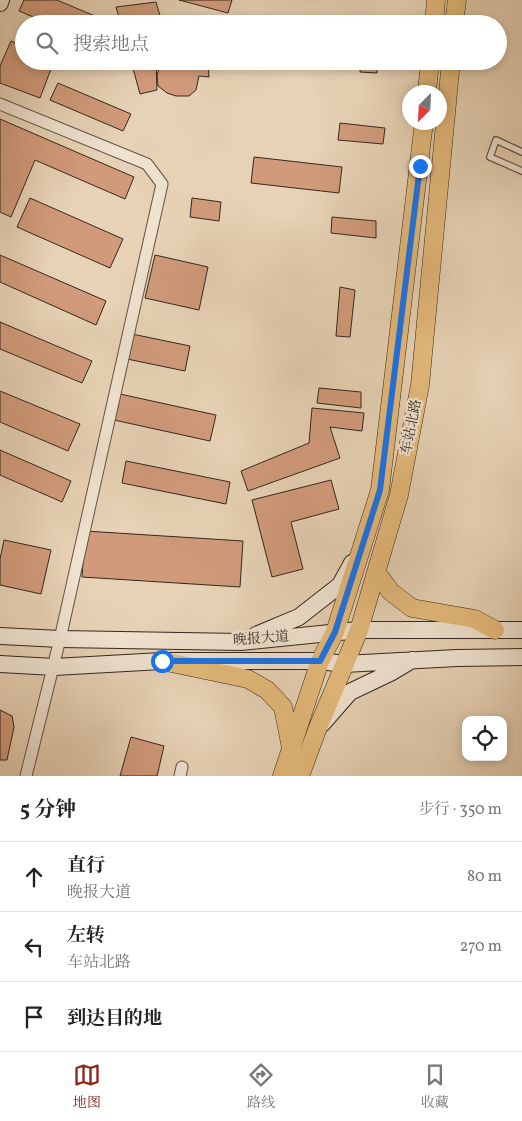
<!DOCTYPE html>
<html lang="zh">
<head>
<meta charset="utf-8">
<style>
	:root { --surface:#fff; --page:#f6f6f6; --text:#222; --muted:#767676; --line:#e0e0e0; --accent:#8f2418 }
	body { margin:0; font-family:Vollkorn,"Noto Serif SC",serif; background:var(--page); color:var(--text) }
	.controls { position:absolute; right:15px; bottom:15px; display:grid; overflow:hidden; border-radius:10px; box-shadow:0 2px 8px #0003 }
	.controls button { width:45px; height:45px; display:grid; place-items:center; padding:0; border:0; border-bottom:1px solid var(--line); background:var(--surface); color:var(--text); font:25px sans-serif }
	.compass { position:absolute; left:402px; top:85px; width:45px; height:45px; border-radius:50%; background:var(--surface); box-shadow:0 2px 8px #0003; rotate:204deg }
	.stop { position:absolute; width:15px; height:15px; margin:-11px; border:4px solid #1a73e8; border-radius:50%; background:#fff }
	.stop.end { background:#1a73e8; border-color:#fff; box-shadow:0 1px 5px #0008 }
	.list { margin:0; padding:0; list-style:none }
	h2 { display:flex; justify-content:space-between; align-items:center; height:65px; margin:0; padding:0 20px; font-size:21px }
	h2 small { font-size:16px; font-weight:400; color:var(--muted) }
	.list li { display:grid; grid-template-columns:32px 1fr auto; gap:15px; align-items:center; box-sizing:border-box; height:70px; padding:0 20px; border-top:1px solid var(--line) }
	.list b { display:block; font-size:19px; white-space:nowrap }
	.list p { margin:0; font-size:16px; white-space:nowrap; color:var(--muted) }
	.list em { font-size:16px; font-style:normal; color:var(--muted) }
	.icon { flex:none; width:28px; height:28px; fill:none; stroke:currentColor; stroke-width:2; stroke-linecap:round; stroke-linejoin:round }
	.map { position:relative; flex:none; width:522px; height:776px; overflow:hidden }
	.search { position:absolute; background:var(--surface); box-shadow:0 2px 8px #0003; left:15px; right:15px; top:15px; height:55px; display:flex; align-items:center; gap:12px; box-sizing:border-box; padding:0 18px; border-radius:28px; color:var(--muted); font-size:19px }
	.sheet { height:275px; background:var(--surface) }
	nav { display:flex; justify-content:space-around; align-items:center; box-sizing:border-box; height:70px; border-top:1px solid var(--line); background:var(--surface); font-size:14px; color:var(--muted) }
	nav a { display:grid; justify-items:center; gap:2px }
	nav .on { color:var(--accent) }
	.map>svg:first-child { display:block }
	.building { fill:#d19b7b; stroke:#35271f }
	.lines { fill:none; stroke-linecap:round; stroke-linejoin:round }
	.lane-casing { stroke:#625244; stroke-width:8 }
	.street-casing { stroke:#625244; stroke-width:13 }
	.secondary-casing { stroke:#35271f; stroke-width:18 }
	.primary-casing { stroke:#35271f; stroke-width:19 }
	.lane { stroke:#efe2cf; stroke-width:5.5 }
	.street { stroke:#efe2cf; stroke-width:11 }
	.secondary { stroke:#efe2cf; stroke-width:16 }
	.primary { stroke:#e4b97a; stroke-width:18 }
	.route { stroke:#1a73e8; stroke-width:6 }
	.labels { text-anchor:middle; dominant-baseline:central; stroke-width:4.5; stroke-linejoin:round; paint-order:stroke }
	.street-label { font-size:14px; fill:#35271f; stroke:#efe2cf }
</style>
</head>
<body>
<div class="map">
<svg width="522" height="776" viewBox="0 0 522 776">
	<rect width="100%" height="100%" fill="#e7d2b5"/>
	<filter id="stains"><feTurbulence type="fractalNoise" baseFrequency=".004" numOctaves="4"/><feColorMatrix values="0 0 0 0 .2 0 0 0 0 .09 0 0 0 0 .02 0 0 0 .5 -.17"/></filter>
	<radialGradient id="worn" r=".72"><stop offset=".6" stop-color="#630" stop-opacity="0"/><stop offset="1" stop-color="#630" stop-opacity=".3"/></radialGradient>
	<!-- building -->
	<path class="building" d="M24 0H57L109 22 108 24H50L19 11Z
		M179 0H232L228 13Z
		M156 2 161 19 190 22 189 24H121L116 7Z
		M11 41 24 47V61H54L40 98 0 83V66Z
		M131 61H156L157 90 140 94Z
		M208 61 209 77 199 76 196 90 189 96H176L167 93 158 86 157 76 161 61Z
		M361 61H377V73L360 72Z
		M58 83 131 114 123 131 50 100Z
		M0 119 134 177 125 199 35 160 11 217 0 212Z
		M340 123 385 128 383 144 338 140Z
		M254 157 342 167 339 193 251 183Z
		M30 198 123 239 110 268 17 227Z
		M192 198 221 202 219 221 190 217Z
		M332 217 376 221V238L331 233Z
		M0 255 106 301 96 325 0 282Z
		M155 255 208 267 199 310 145 298Z
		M340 287 355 290 350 337 336 336Z
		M0 322 92 361 82 383 0 349Z
		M132 334 190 346 185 371 127 359Z
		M319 388 361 392V408L317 403Z
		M0 391 80 424 68 451 0 422Z
		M120 394 216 415 210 441 114 420Z
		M312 408 364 413 362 431 330 427 340 458 248 491 241 471 309 443Z
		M0 450 71 481 62 502 0 475Z
		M126 461 230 482 226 504 122 483Z
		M331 480 339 509 291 522 303 569 272 577 252 500Z
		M85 531 243 541 240 587 82 577Z
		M4 540 51 550 41 594 0 585V559Z
		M0 710 12 716 14 727 7 760H0Z
		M131 737 164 746 157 776H120Z"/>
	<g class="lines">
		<!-- lane casing -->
		<g class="lane-casing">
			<path id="lane" d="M522 152 496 140 490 157 522 171"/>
		</g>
		<!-- street casing -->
		<g class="street-casing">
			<path id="street" d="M0 104 147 164 162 184 60 639 26 776
				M180 776 182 767"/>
		</g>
		<!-- secondary casing -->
		<g class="secondary-casing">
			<path id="secondary" d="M0 3 1 0
				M256 635 299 617 340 585 352 563
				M0 636 60 639 241 642 359 630H522
				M0 664 54 667 162 661H320L344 664 457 658 522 657
				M322 724 350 692 392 672 412 660"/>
		</g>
		<!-- primary casing -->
		<g class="primary-casing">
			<path id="primary" d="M434 24 436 0
				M454 24 457 0
				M427 92 430 61
				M376 572 391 592 412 608 475 619 495 630
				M162 661 248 679 267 690 283 707 291 748
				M282 776 320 661 335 632 380 490 424 122
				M300 776 317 730 359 630 399 495 420 385 451 61"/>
		</g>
		<!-- lane -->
		<use href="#lane" class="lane"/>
		<!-- street -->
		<use href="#street" class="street"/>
		<!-- secondary -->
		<use href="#secondary" class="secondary"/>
		<!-- primary -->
		<use href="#primary" class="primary"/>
	</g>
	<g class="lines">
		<!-- route -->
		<path class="route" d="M162 661H320L335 632 380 490 420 166"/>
	</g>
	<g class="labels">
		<!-- street labels -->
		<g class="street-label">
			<text transform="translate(412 427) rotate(-79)">车站北路</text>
			<text transform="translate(261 639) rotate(-4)">晚报大道</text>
		</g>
	</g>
	<rect width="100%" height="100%" filter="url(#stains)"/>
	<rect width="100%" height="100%" fill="url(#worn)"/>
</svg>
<div class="controls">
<button><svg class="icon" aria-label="locate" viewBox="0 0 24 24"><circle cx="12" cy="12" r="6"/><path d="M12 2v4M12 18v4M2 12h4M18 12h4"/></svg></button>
</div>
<svg class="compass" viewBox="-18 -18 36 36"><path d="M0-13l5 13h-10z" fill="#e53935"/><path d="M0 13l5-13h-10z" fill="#767676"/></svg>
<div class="stop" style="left:162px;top:661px"></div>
<div class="stop end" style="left:420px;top:166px"></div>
<div class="search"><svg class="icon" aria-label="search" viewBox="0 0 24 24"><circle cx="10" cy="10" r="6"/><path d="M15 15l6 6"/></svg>搜索地点</div>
</div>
<section class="sheet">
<h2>5 分钟<small>步行 · 350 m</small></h2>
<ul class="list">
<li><svg class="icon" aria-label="ahead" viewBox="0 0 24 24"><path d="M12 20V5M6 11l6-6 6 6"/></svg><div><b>直行</b><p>晚报大道</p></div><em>80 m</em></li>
<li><svg class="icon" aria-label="left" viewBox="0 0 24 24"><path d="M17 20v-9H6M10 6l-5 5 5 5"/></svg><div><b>左转</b><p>车站北路</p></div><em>270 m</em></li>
<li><svg class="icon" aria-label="arrive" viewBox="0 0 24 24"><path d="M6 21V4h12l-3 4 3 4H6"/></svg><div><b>到达目的地</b></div></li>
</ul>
</section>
<nav>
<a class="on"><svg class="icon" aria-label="map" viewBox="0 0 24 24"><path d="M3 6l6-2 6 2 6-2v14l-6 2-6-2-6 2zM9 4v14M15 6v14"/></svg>地图</a>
<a><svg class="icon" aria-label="directions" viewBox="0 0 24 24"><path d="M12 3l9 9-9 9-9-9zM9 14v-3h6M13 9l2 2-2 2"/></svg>路线</a>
<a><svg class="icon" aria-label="saved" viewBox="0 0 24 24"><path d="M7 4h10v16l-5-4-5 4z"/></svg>收藏</a>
</nav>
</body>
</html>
